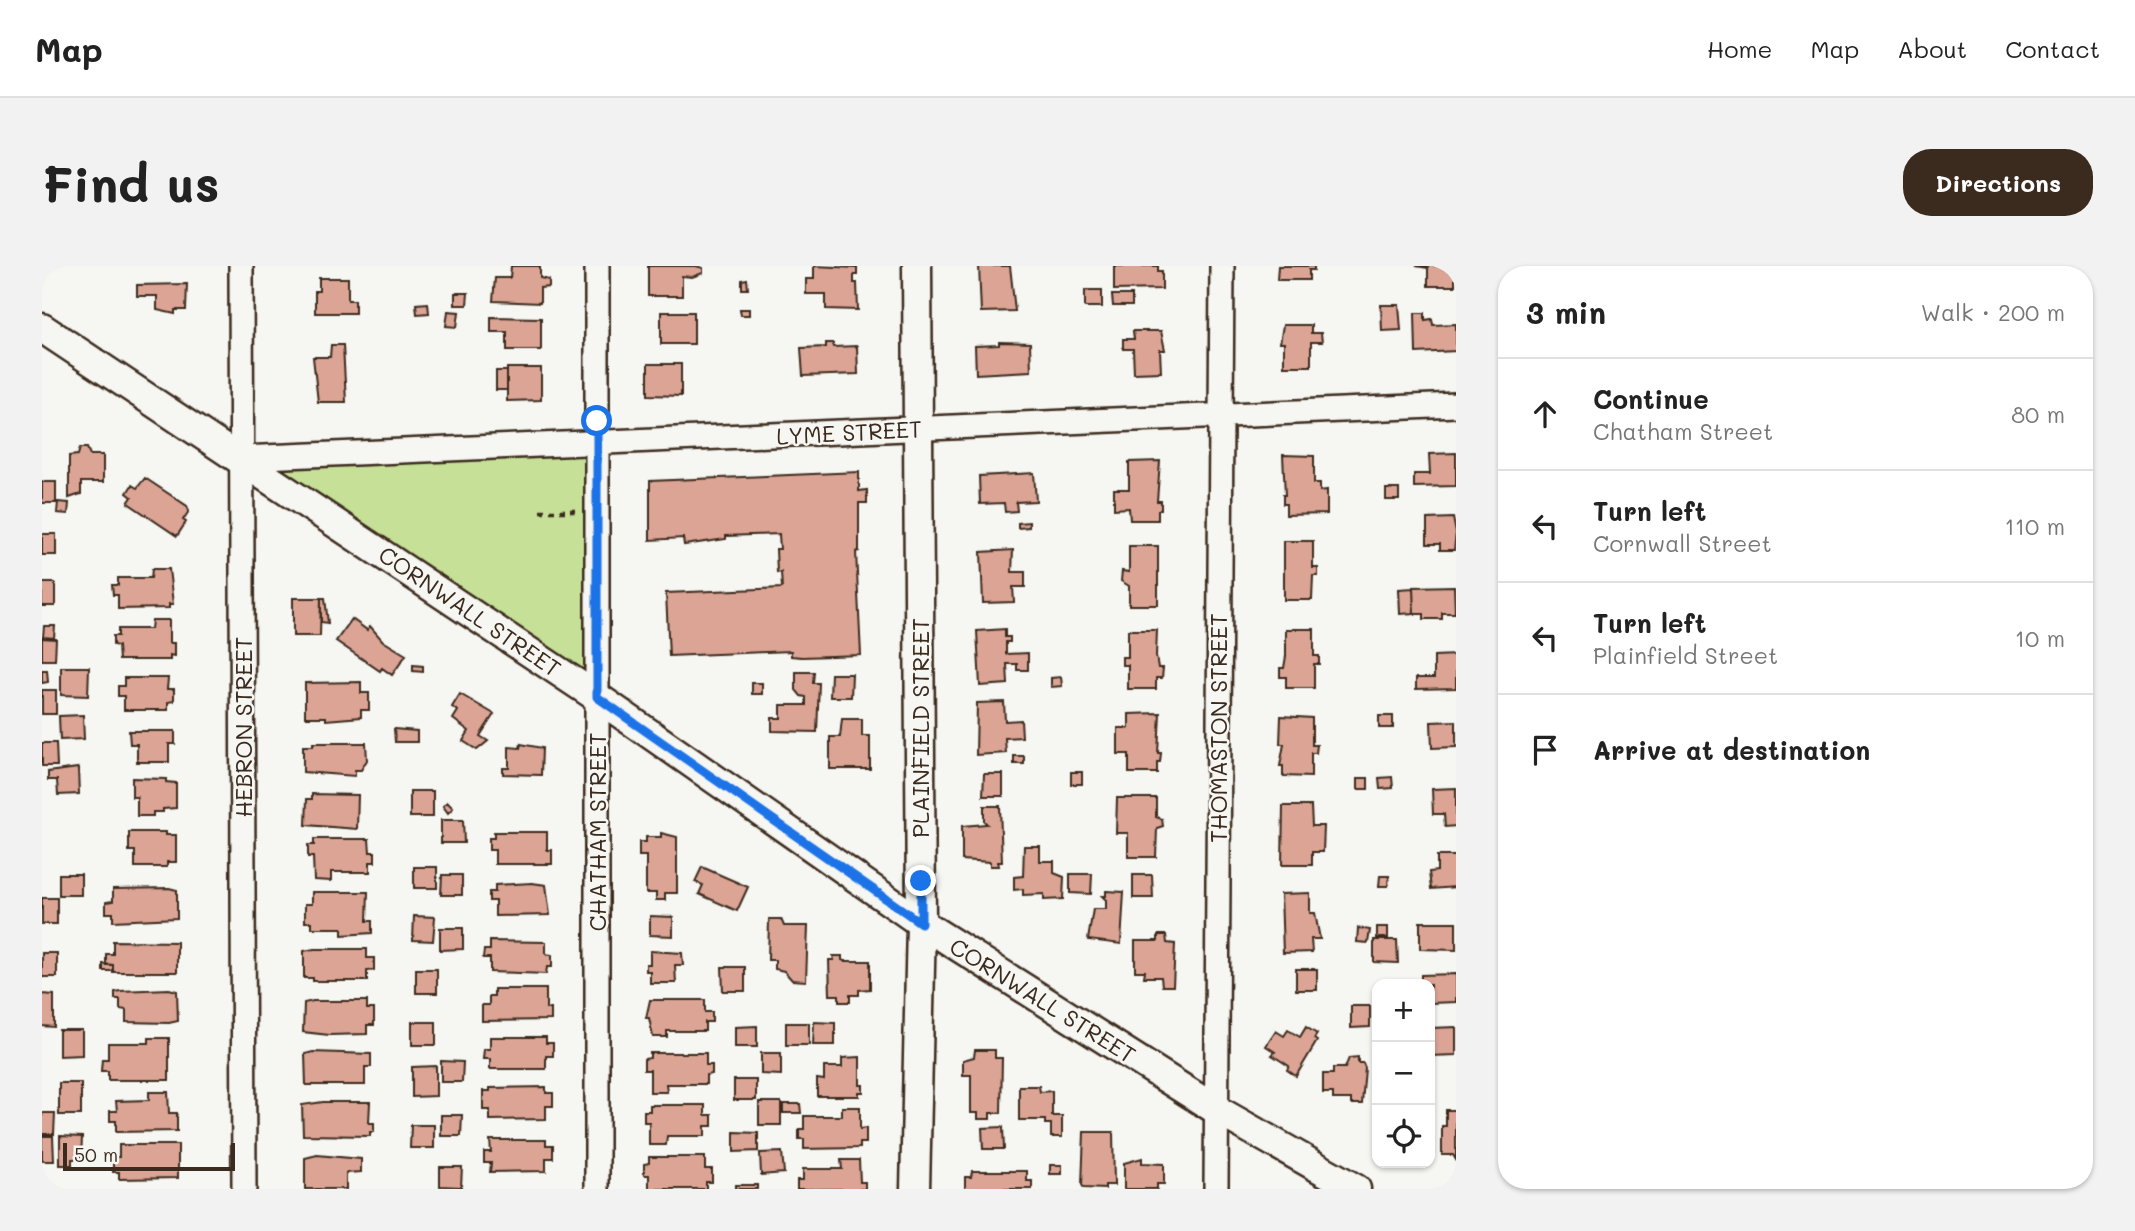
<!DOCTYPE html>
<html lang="en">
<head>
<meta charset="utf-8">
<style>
	:root { --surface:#fff; --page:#f2f2f2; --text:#222; --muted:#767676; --line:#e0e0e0; --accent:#3b2a1e }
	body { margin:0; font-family:Mali,sans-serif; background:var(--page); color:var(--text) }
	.controls { position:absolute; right:21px; bottom:21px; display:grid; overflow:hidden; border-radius:14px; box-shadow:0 2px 5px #0004 }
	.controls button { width:63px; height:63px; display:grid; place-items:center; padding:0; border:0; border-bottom:2px solid var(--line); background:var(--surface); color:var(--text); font:35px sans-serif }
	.scale { position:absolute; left:21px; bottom:18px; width:172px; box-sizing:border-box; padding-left:7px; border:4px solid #3b2a1e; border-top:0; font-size:19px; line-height:24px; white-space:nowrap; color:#3b2a1e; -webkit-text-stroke:5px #f6f6f2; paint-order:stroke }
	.stop { position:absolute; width:21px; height:21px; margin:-16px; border:5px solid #1a73e8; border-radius:50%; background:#fff }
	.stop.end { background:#1a73e8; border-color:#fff; box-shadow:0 2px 7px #0008 }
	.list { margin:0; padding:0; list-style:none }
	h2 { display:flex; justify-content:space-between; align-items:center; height:91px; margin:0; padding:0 28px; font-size:30px }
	h2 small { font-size:23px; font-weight:400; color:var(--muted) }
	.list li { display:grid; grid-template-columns:46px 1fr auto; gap:21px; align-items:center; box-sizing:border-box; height:112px; padding:0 28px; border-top:2px solid var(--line) }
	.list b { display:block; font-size:26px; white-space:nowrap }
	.list p { margin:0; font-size:23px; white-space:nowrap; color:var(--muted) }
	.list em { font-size:23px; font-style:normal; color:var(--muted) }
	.icon { flex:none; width:38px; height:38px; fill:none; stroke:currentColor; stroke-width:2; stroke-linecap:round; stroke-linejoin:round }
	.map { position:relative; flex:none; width:1414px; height:923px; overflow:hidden; border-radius:28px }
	header { display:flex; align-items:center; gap:42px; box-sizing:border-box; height:98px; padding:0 35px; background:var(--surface); border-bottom:2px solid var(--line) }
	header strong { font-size:33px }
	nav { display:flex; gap:38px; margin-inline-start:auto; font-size:24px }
	.intro { display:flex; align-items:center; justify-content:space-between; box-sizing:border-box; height:168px; padding:0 42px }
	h1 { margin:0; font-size:49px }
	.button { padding:18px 32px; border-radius:28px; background:var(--accent); color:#fff; font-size:24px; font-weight:700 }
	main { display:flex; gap:42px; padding:0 42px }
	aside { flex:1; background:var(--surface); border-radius:28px; box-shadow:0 2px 5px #0004 }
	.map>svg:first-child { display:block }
	.green { fill:#c6e197; stroke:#80865a; stroke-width:2 }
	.building { fill:#dca495; stroke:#3b2a1e; stroke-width:2 }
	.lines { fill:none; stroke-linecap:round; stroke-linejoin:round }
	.minor-casing { stroke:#3b2a1e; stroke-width:28 }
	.tertiary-casing { stroke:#3b2a1e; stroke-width:33 }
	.path { stroke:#3b2a1e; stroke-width:4.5; stroke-dasharray:5 5; stroke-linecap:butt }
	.minor { stroke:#f6f6f2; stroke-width:23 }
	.tertiary { stroke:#f6f6f2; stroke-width:28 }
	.route { stroke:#1a73e8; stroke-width:9 }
	.labels { text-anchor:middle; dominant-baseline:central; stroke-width:5; stroke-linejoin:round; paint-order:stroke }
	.street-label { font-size:23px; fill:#3b2a1e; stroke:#f6f6f2 }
</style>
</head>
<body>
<header>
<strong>Map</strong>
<nav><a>Home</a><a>Map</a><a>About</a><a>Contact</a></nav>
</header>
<div class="intro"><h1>Find us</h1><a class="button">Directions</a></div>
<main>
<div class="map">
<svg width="1414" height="923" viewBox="0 0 1414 923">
	<rect width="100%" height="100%" fill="#f6f6f2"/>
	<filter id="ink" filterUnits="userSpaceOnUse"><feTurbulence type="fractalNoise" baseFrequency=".0143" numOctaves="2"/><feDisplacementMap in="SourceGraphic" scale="14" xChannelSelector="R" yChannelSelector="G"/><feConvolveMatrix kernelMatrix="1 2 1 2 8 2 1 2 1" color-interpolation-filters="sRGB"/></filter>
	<g filter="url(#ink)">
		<!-- green -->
		<path class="green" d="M556 178 555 431 200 192Z"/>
		<!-- building -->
		<path class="building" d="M469 0H498V12L507 14V21L498 22V37L451 35 453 12H468Z
			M606 0H654L661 2V7L650 11 640 10V30H606Z
			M772 0 815 2V9H812V17H815L816 44 784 43V28H764V13H772Z
			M937 0H968L973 45 939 46Z
			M1072 0H1116V5H1120V23L1072 24Z
			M1236 0H1272V4H1267V14H1235Z
			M1374 0H1413V20H1386V2Z
			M277 12H306V34H313V47H273V25H277Z
			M705 13 706 23H700V14Z
			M145 18 144 44H133V48L115 44V30H95V19Z
			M1043 24H1060V41H1043Z
			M413 27H426L425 39H413Z
			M1070 29H1090V40H1071Z
			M386 37 387 47 375 48 374 38Z
			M1339 39H1357L1359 64 1340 65Z
			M698 43H707V49H699Z
			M406 45 417 46 415 61 404 60Z
			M619 46H652V78H619Z
			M1373 47H1383V54L1390 53 1391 59 1414 58V85L1374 87Z
			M449 51 499 52V84H465V66H449Z
			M1241 59H1269V67H1279L1280 76H1269V100H1242V77H1238Z
			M1091 65H1119L1123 84H1118L1119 106 1092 107 1091 83H1081V73H1092Z
			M957 76 988 77 989 105 934 108 933 80 957 79Z
			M784 77H791V81L815 80 816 108 761 110 759 82 784 81Z
			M289 79H301L304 136H276L271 91H288Z
			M606 98H639V130L606 129Z
			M465 102H499V134L465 135Z
			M454 105H465V124H454Z
			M38 182H45L48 189H61V216H39V228L27 232V190L36 189Z
			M1414 187V220L1372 221V208H1388L1387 188Z
			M1241 189 1272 190V217H1278V225L1285 224V248L1244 249V238H1241V229H1243Z
			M1118 195 1115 235H1119V244H1116V254H1088L1087 242 1072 243V223H1087V196Z
			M817 206V225L825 224V237H817V285L814 286 819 389 760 391 749 390V385L627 390 624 327 740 322 739 306 735 307 734 283H738L737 268 684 270V273L642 279 641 272 608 274V215Z
			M992 207 994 235 974 236 975 245 963 246 962 237 938 238 937 210Z
			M103 212 145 240 147 245 141 254 144 256 135 270 86 237 90 231 85 227 90 219 95 222Z
			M0 216H14V237H0Z
			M1344 223H1357V234H1344Z
			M16 236 27 237 26 248 15 247Z
			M1411 252 1414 267 1412 284H1398V278H1385V253Z
			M987 256V261L976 262V257Z
			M0 268H14V289H0Z
			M1242 275H1271V302H1276V310H1271L1270 334H1242Z
			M1087 280H1116V339H1087V320L1079 315 1080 305 1087 306Z
			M971 284 970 306H983V321H971L972 336 941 337 939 286Z
			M110 303H127L131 338H127V342L76 343V329H71L70 319H76V312H109Z
			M0 317H13V340H0Z
			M1412 320 1413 347H1400V353H1382V348H1372L1371 321Z
			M1371 322 1372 347 1358 348 1357 323Z
			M251 332H279L278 370H251Z
			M279 332H283L286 357 279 356Z
			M310 353 325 364 328 360 341 375 364 389 350 409 340 402 338 405 294 375Z
			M110 354H127V377H132V390L128 389V394H77L76 380 71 379V370H76V363H109Z
			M2 360H13L12 372 1 371Z
			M963 363V371H968V376H964V388L986 387V404H975V398H965L966 418 938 420 935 365Z
			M1244 363H1272V390H1277V398H1272V422H1244V411H1238V402H1242L1244 390Z
			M1086 364H1115L1114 390 1116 402H1121L1120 412H1114V423H1086V399H1080V391H1086Z
			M0 372 14 373 13 394H0Z
			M1414 389V422L1374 423V412H1392V390Z
			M371 399 381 400V406L371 405Z
			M19 401H47L46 430 19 429Z
			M0 404H5L6 416 0 417Z
			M754 406H772L771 417H777L775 466 730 465V452H739V439H764V431L759 430 754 424Z
			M789 408H810L809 431H788Z
			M1019 411 1020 420 1009 421V412Z
			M82 412H126L125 423H132V435L126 436V444H82V430H76V420H82Z
			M319 416V427H327V444H319V451L284 454V451H263V417Z
			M710 417H720V428H710Z
			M0 424H14V448H0Z
			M418 428 452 448 438 470 446 475 435 484 421 475 427 465 411 453 416 445 410 441Z
			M962 436 963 455 979 454 980 471 963 472 964 487 934 489 935 437Z
			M1118 447 1116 487H1119L1118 496H1115V507H1087V488H1076V462H1087V448Z
			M41 449 42 473 18 474 17 450Z
			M1239 450 1270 452V479H1275L1274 487H1269V511L1241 510V500H1238L1242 478H1238Z
			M1337 450H1351V462H1337Z
			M800 453H820V470H828V503H788V471H798Z
			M1414 455V481L1390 482 1389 456Z
			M352 463 375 465V476H353Z
			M87 465H133V478H127V496H95V478H88Z
			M0 477H14L15 500H0Z
			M271 477H324L325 494 319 504H313V510L261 506V480H271Z
			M479 478 500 482 499 509 461 508V502H467V481L478 482Z
			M972 490H982V498H972Z
			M36 502 37 528 16 529 15 514H6V506Z
			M1029 506H1040V518H1029Z
			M942 508H961V530H941Z
			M1350 511 1351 522 1338 523 1337 512Z
			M90 512 124 513V516L134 517V542L121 543V546H111V550H95V531H90Z
			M1316 512H1326V523H1316Z
			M1414 522V560L1403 561 1402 548H1391L1390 523Z
			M368 525H391V551H368Z
			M270 528 316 529 315 563 264 559 265 533H270Z
			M1075 532H1114V551L1120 553 1121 560 1115 562 1114 591H1086V567H1074Z
			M405 536 411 542 406 547 401 540Z
			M942 540H958L960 596H956L957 600H948V596L920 594V560L945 558 942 555Z
			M1241 540H1269L1270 560H1282L1281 586H1270V599H1240Z
			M399 554H421L422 577H399Z
			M87 566H124V569H134V596H125V601H93V585H87Z
			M452 566H505V584H510V598H453V584H447V572H452Z
			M619 567 635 571V627H623V634H614V627H604V590H597V576H604V571H619Z
			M272 573H327L328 586H333V596H328V606H289V615L272 614 271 591H266V579H272Z
			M982 580H998V595H1012V607L1022 611 1021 633 1002 634V628L981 629V623L972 624V611L981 610Z
			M1395 590H1414V621L1389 623 1387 606 1395 605Z
			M372 601H395V622H372Z
			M660 601 706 621 695 645 657 628 661 619 653 616Z
			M17 608H39V629H17Z
			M1028 608H1050L1049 628 1028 627Z
			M400 609H420V629H399Z
			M1091 609H1110L1111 632H1091Z
			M1338 610H1347L1346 620H1337Z
			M490 617 504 619 508 649 453 650V635H447V626H453V619Z
			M127 622 135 624V652L71 655V647H64V636L71 635V623Z
			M1064 625 1082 626 1079 678 1046 674 1051 643H1064V634L1060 630H1064Z
			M270 626H326L325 655H330V667L300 669V662H270V656H263V638H270Z
			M1268 627V647H1273L1278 673H1269L1270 686 1241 687 1239 628Z
			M0 632H15V658H0Z
			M372 650 393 651 391 675 371 674Z
			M608 650 631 651V670L608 669Z
			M727 653H739L742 660H766L764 715 750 714 742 705 733 703V694H726Z
			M1378 656H1414V684L1378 683Z
			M1335 661H1346V672H1335Z
			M398 662H421V683L398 684Z
			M1316 662 1328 664 1326 677 1315 676Z
			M1116 669H1124L1125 677 1133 678 1131 720H1120L1119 711H1102L1103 705H1093V675H1116Z
			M1332 674H1355L1356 697 1332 696Z
			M71 675 135 676V706H71V699H64V688H71Z
			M448 675 504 676V688L510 689V701H505L504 708 448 706V692H441L442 684H448Z
			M272 683H325V692H332V704L325 705V715H271V712H262V685Z
			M608 685 640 687 641 699H633L634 717H608V705H604V698H608Z
			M0 687H15V711H0Z
			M791 690H800V694L803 695H828V723L817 724V729H808V736H797V729H788L787 694H792Z
			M61 698 71 699V705H61Z
			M680 701H703V725H681Z
			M374 703H395V727H374Z
			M1254 703H1275V724H1254Z
			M1414 708V736L1388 737V718H1379V709Z
			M127 723 135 725 136 755 127 757 84 756V744L78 743V733H73V726L78 725Z
			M452 723H504V743H509V754L440 755V739H447V730H452Z
			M1332 727H1335V750H1332Z
			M0 728 12 729V761L0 760Z
			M608 734H663V746H670V756H663V765H625V771H611L607 752H604Z
			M271 735H325V743H332V759H325V768L287 769 261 766 262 737Z
			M1309 740H1328V761L1309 762Z
			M370 756H394V779H370Z
			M772 756 793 757V779H771Z
			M744 757H767V779H744Z
			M715 760V781H693V761Z
			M1264 761 1275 768 1272 773 1275 775 1254 810 1245 804 1247 800 1230 789 1233 786 1224 780 1234 765 1242 770 1246 764 1258 771Z
			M1414 761V789L1388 790V762Z
			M17 764H40V789L17 790Z
			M448 771H504V777H511V790H504V803H448V793H441L442 783H448Z
			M107 772H127V814H66V805H59L60 793H66V777H107Z
			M933 784H953V792H960L959 847H948V853H936V847H929V809H921V794L932 791Z
			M271 786 329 788V801H323V819H264L263 788Z
			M608 787H664V799H670V808L664 809V818H624L625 826H608V804H602V793L608 792Z
			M719 787H739V809L719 808Z
			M818 791V819H821V826H817V830H775V813L782 814V801H800V792Z
			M1316 791V797H1321L1323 802 1320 838H1309V833H1291V827H1281V808H1291V802H1303L1307 792Z
			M399 795 421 796 420 816H399Z
			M394 800V830L370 831V801Z
			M1388 803H1392V823H1388Z
			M692 814H714V834H692Z
			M17 817H39V849H17Z
			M977 820H997L998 826 1010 825V850H1020V871H1009V858H1003V854H977Z
			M504 821V827H511V840H504V853L448 854V844H441V825H448V822Z
			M107 826H126L127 847H135V865L74 866V855H68V845H75L74 835 107 834Z
			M281 836H328L327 857H332V866H328V870L261 869 260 839Z
			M717 836H739V859H717Z
			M741 838H758L759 847H741Z
			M608 839H663V849H670V860H663V870H625L624 879H607V856H602V845H608Z
			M800 841H818V863L824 862V877H818V882L762 883V873H757V863H762V850H800Z
			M1404 844H1414V894L1411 889H1400V860H1404Z
			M0 847H13L12 868H0Z
			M399 849H420L419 870H399Z
			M369 859H392V882H368Z
			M961 861 962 883H941L940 862Z
			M692 866 716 867V885L692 886Z
			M1042 866H1071L1072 919H1063V923L1042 922 1040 919Z
			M0 870H11L12 895H0Z
			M18 870 40 871 39 893H30V899H18Z
			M448 874H504V879H511V892H504V905L448 906 449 897H442V886H449Z
			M77 879H136V912L77 913V906H71V891H77Z
			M740 886 742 907 719 909 718 887Z
			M275 889 319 893V906L304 907V923H263V892Z
			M607 891H663V903H670V916H664V923H607V909H602V898L607 897Z
			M1100 892V897L1122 898V918H1115V923H1082V897Z
			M799 894H817L818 916H823V923H755V914H761V903H800Z
			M1008 899H1020V908H1008Z
			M398 901H420L419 921 398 920Z
			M930 905H985V915H990V923H923V911H929Z
			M693 919H715V923H693Z"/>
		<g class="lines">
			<!-- minor casing -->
			<g class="minor-casing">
				<path id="minor" d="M199 0 202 923
					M200 192 1414 139
					M555 923V0
					M1174 923 1180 0"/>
			</g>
			<!-- tertiary casing -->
			<g class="tertiary-casing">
				<path id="tertiary" d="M0 62 555 431 879 657 1173 843 1314 923
					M873 923 879 657 875 0"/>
			</g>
			<!-- path -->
			<path class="path" d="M498 245H533"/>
			<!-- minor -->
			<use href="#minor" class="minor"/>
			<!-- tertiary -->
			<use href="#tertiary" class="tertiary"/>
		</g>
	</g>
	<g class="lines" filter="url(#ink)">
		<!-- route -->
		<path class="route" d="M555 155V431L879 657V615"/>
	</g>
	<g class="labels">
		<!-- street labels -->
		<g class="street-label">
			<text transform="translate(807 166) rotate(-3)">LYME STREET</text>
			<text transform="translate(428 345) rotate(34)">CORNWALL STREET</text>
			<text transform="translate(201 461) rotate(-90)">HEBRON STREET</text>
			<text transform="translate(878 462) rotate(-90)">PLAINFIELD STREET</text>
			<text transform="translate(1176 462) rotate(-90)">THOMASTON STREET</text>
			<text transform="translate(555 566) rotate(-90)">CHATHAM STREET</text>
			<text transform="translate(1001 734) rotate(32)">CORNWALL STREET</text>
		</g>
	</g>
</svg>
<div class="controls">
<button>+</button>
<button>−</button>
<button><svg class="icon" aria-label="locate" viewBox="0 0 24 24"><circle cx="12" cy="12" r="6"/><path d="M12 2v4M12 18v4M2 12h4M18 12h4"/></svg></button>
</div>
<div class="scale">50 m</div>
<div class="stop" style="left:555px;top:155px"></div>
<div class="stop end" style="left:879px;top:615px"></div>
</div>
<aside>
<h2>3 min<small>Walk · 200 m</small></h2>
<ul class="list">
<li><svg class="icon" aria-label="ahead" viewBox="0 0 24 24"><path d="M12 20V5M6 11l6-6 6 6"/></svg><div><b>Continue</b><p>Chatham Street</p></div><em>80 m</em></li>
<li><svg class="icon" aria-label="left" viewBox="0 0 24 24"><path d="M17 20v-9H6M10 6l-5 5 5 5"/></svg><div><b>Turn left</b><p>Cornwall Street</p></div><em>110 m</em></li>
<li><svg class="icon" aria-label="left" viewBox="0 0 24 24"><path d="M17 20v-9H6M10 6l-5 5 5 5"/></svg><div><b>Turn left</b><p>Plainfield Street</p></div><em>10 m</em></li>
<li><svg class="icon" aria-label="arrive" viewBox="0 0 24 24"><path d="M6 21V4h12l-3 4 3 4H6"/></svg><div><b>Arrive at destination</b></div></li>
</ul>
</aside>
</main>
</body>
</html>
